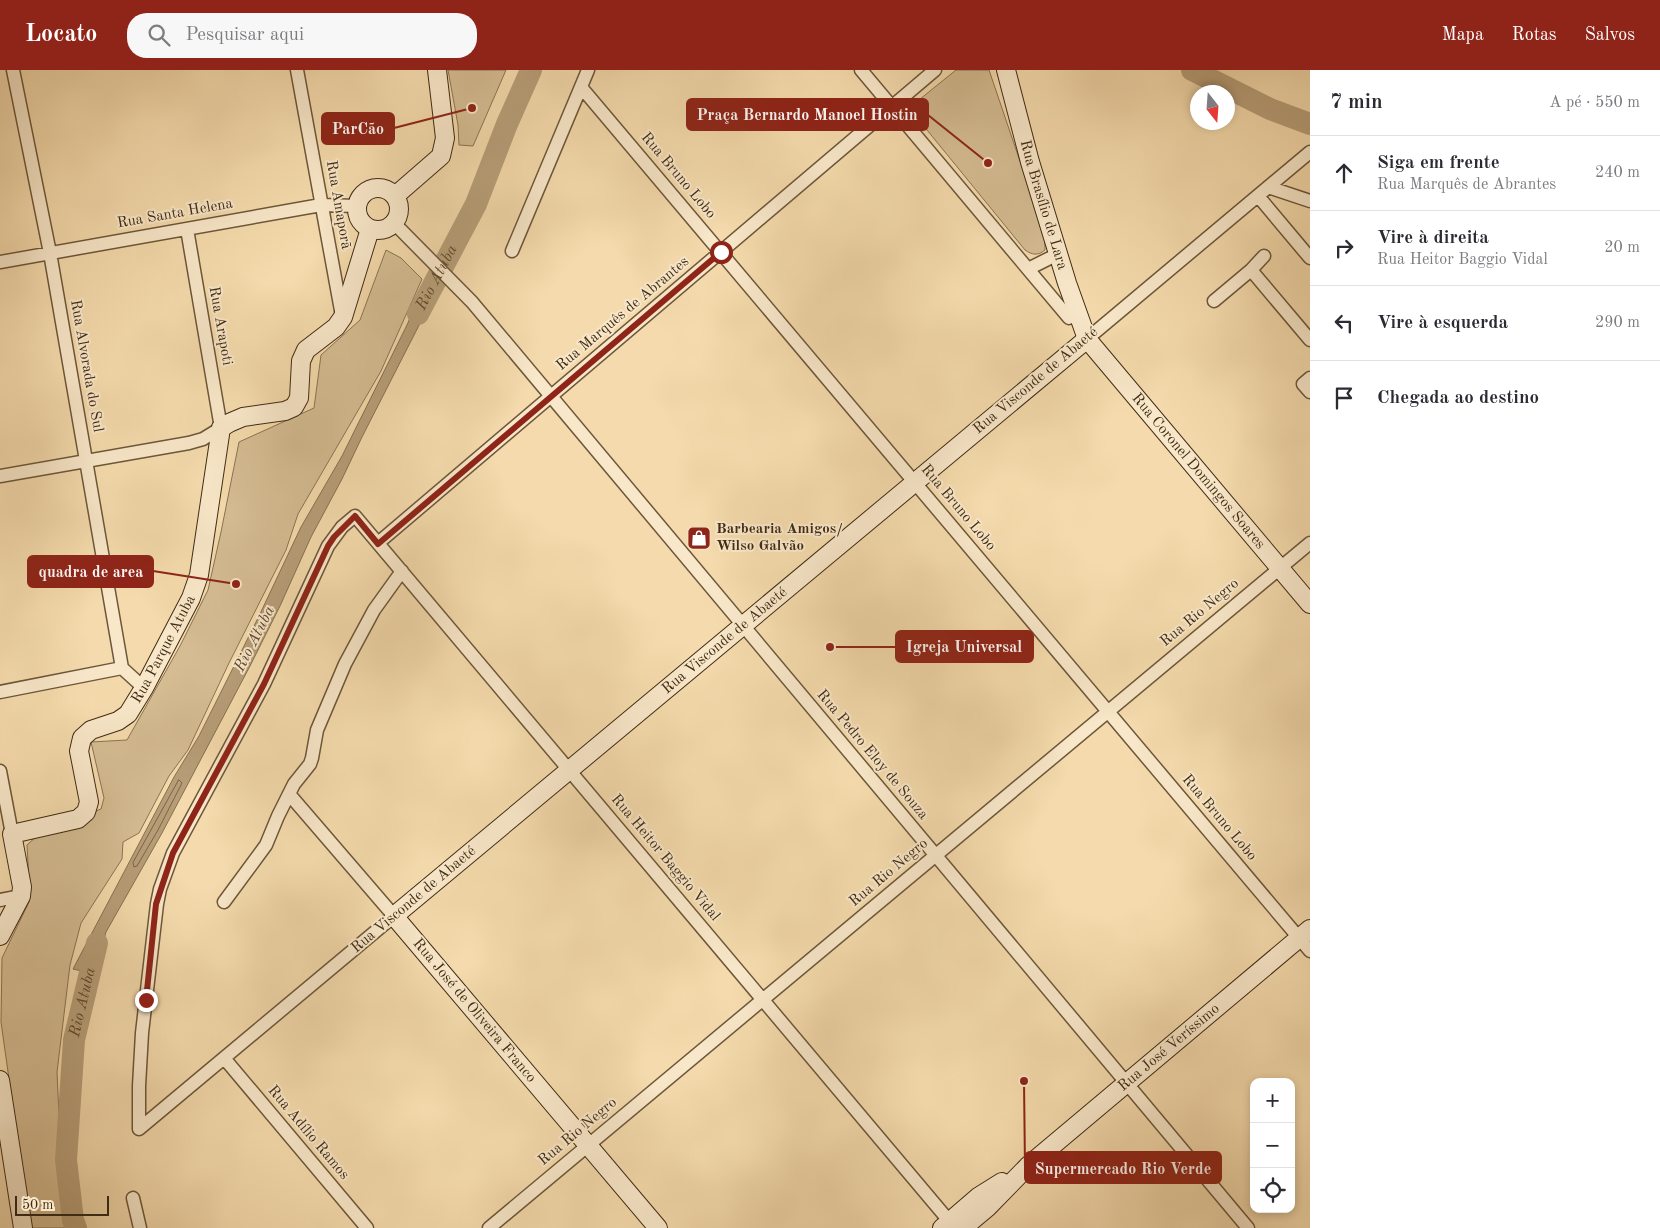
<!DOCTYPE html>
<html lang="pt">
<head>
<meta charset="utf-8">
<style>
	:root { --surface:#fff; --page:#f7f7f7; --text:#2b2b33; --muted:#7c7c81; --line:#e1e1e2; --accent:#8f2418 }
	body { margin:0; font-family:"Old Standard TT",serif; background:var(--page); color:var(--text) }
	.controls { position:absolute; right:15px; bottom:15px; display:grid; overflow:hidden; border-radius:10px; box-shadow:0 2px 8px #0003 }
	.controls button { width:45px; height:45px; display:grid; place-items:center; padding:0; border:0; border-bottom:1px solid var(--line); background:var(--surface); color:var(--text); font:25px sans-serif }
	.compass { position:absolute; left:1190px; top:15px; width:45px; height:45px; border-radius:50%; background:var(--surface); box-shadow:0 2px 8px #0003; rotate:163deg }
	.scale { position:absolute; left:15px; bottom:12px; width:94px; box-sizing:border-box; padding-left:5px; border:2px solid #402b14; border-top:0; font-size:14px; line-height:18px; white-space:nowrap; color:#402b14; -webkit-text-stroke:4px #f8e7c9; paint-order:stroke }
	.stop { position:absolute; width:15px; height:15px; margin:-11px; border:4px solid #8f2418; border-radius:50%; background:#fff }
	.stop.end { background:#8f2418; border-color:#fff; box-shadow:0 1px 5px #0008 }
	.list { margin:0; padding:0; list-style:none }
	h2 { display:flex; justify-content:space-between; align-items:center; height:65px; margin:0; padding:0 20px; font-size:21px }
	h2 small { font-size:16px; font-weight:400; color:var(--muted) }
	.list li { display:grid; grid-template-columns:32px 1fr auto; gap:15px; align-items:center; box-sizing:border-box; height:75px; padding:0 20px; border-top:1px solid var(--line) }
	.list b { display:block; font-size:19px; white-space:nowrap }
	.list p { margin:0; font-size:16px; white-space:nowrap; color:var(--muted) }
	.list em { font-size:16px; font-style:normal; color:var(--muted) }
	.icon { flex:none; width:28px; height:28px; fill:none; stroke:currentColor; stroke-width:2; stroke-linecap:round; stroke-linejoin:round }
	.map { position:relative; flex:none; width:1310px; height:1158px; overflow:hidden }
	header { display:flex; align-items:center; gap:30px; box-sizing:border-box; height:70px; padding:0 25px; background:var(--accent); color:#fff }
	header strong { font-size:24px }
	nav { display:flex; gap:28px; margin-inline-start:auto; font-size:18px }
	.search { width:350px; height:45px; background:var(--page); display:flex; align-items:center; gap:12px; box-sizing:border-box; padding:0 18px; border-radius:20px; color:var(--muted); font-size:19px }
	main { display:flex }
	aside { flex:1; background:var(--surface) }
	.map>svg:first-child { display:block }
	.green { fill:#d5bc92; stroke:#8a7453 }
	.water { fill:#b79e78; stroke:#877050 }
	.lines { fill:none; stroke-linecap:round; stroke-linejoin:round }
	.shore { stroke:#7c6446; stroke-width:1 }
	.river { stroke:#b79e78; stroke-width:22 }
	.street-casing { stroke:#6d573a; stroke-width:15 }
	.secondary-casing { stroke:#402b14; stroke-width:20 }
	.street { stroke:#f8e7c9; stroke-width:12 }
	.secondary { stroke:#f8e7c9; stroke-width:18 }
	.route { stroke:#8f2418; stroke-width:6 }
	.labels { text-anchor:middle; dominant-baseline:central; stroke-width:4; stroke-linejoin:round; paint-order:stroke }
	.street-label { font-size:15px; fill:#402b14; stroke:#f8e7c9 }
	.poi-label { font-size:15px; font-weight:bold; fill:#402b14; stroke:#f8e7c9; text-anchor:start }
	.water-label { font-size:16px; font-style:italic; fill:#5e482d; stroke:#f8e7c9 }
	.leader { fill:none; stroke:#8f2418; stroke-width:2 }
	.callout-dot { fill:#8f2418; stroke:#f8e7c9; stroke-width:2 }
	.callout { fill:#8f2418; stroke:#8f2418; stroke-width:2 }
	.callout-label { font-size:16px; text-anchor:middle; font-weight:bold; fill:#fff }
</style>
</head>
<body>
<header>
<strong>Locato</strong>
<div class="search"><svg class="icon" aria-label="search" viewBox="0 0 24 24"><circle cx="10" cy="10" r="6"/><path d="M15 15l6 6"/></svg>Pesquisar aqui</div>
<nav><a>Mapa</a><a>Rotas</a><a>Salvos</a></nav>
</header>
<main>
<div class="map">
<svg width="1310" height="1158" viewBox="0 0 1310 1158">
	<rect width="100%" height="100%" fill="#f4daac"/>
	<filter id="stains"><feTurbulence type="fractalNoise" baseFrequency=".004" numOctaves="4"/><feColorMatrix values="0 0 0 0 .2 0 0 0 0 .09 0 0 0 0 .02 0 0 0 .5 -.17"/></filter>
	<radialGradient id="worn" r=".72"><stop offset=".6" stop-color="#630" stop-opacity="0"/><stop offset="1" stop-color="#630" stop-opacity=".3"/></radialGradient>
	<!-- green -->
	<path class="green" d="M448 0H506L473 76 459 75 458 55Z
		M956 0H989L1045 165V180C1038 186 1032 185 1025 180L909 38Z
		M386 180 401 188 422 209 381 301 298 444 286 480 229 593 188 680 169 706 139 763 123 772 122 789 81 853 70 895 57 1002 62 1113 67 1158H30L1 952 2 888 29 832V811L27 775 39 764 101 739 104 728 91 672 127 670 180 576 208 520 221 462 239 372 314 338 321 285 360 250Z"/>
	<!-- water -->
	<path class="water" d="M427 208 436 222 362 367 342 409 311 467 280 536 250 596 162 763 106 862 94 904 73 899 174 707 199 666 259 546 301 457 342 386 407 255Z"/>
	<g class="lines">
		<!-- shore -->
		<path class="shore" d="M179 710 182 713 158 760 137 796 134 797 133 793Z
			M96 868 99 871 91 896 89 897 83 896 82 893Z"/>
		<!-- river -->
		<g class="river">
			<path d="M1192 0 1270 39 1310 54"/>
			<path id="s1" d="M418 244 476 134 507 54 531 0"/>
			<path id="s2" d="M76 1158 73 1150 66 1090 74 970 97 873"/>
		</g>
		<!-- street casing -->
		<g class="street-casing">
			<path id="street" d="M13 0 50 183 122 598
				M297 0 342 246
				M861 0 1069 248
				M581 17 1310 881
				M1268 117 1310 131
				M1258 126 1310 188
				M394 153 472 232 1248 1158
				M512 181 588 0
				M0 192 321 135 357 136
				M1028 199 1058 184
				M1251 200 1264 186
				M1214 231 1251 200 1310 270
				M1087 269 1310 82
				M1310 308 1303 314 1310 322
				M0 406 189 373 203 369 221 358 187 159
				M378 473 935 0
				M122 598 144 618
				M0 622 122 598
				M0 701 12 764
				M0 830 21 826
				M224 832 266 775 278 746 294 714 310 694 312 688 317 660 345 594 374 540 402 501
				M224 988 367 1158
				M139 1059V1016L142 963 157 834 160 819 173 783 264 614 328 476 342 457 355 446 950 1152
				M139 1059 394 846 289 724
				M133 1128 140 1158
				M489 1158 1310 473"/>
		</g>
		<!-- secondary casing -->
		<g class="secondary-casing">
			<g id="secondary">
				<path id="s3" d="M1006 0 1030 92 1067 213 1087 269 1310 534"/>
				<circle cx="378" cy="139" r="21"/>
				<path d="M395 126 441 86 445 68 437 0"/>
				<path id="s4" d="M0 866 21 826 22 817 12 764 78 749 86 742 89 732 79 681 82 668 91 660 118 651 128 644 144 618 191 528 199 505 221 358 229 353 243 347 285 341 294 337 299 328 301 291 306 280 336 257 343 247 370 159"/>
				<path d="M0 1010 23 1158"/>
				<path id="s5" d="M658 1158 394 846 1087 269"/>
				<path d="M942 1158 978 1127 1002 1112"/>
				<path id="s6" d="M963 1158 988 1137 1028 1096 1310 859"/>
			</g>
		</g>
		<!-- street -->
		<use href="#street" class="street"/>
		<!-- secondary -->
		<use href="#secondary" class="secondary"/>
	</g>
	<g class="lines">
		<!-- route -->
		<path class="route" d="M146 930 156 834 173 783 264 614 328 476 334 467 355 446 378 474 721 182"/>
	</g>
	<!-- icons -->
	<defs>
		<g id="shop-square" transform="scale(1.25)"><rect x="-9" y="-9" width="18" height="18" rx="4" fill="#8f2418" stroke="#f8e7c9"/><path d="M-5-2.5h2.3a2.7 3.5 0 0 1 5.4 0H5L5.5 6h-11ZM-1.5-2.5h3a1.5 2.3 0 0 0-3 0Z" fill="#fff"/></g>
	</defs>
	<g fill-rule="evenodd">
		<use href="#shop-square" x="699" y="468"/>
	</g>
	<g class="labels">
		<!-- street labels -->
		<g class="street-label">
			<text transform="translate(678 106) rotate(50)">Rua Bruno Lobo</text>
			<text transform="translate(338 135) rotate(80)">Rua Amaporã</text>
			<text stroke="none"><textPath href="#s3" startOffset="140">Rua Brasílio de Lara</textPath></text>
			<text transform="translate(175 144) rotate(-10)">Rua Santa Helena</text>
			<text transform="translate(623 244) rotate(-40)">Rua Marquês de Abrantes</text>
			<text transform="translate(220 256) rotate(80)">Rua Arapoti</text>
			<text transform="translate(86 296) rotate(80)">Rua Alvorada do Sul</text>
			<text transform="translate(1036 311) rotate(-40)">Rua Visconde de Abaeté</text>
			<text stroke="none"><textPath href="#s3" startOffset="454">Rua Coronel Domingos Soares</textPath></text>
			<text transform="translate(958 438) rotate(50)">Rua Bruno Lobo</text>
			<text transform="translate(1200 543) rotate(-40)">Rua Rio Negro</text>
			<text stroke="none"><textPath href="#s5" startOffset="839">Rua Visconde de Abaeté</textPath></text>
			<text stroke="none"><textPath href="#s4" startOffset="389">Rua Parque Atuba</textPath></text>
			<text transform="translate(872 685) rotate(50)">Rua Pedro Eloy de Souza</text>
			<text transform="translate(1219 748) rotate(50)">Rua Bruno Lobo</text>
			<text transform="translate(665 788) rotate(50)">Rua Heitor Baggio Vidal</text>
			<text transform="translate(889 803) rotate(-40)">Rua Rio Negro</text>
			<text transform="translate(414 830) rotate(-40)">Rua Visconde de Abaeté</text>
			<text transform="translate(474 941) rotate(50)">Rua José de Oliveira Franco</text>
			<text stroke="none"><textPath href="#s6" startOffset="274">Rua José Veríssimo</textPath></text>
			<text transform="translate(578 1062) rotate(-40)">Rua Rio Negro</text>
			<text transform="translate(308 1063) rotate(50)">Rua Adílio Ramos</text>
		</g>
		<!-- poi labels -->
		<g class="poi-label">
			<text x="716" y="459">Barbearia Amigos/<tspan x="716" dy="17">Wilso Galvão</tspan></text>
		</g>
		<!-- water labels -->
		<g class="water-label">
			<text stroke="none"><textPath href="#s1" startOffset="41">Rio Atuba</textPath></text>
			<text transform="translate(255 569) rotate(-63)">Rio Atuba</text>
			<text stroke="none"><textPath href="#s2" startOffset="228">Rio Atuba</textPath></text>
		</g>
	</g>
	<!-- callouts -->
	<path class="leader" d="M988 93L928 45M472 38L394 58M236 514L153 501M830 577L896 577M1024 1011L1025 1098"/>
	<g class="callout-dot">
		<circle cx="988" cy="93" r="5"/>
		<circle cx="472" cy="38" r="5"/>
		<circle cx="236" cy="514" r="5"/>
		<circle cx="830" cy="577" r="5"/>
		<circle cx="1024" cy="1011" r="5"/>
	</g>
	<g class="callout">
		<rect x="687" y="29" width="241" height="31" rx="5"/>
		<rect x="322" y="43" width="72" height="31" rx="5"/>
		<rect x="28" y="486" width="125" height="31" rx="5"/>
		<rect x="896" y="561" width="137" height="31" rx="5"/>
		<rect x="1025" y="1082" width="196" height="31" rx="5"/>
	</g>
	<g class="callout-label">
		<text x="807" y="50">Praça Bernardo Manoel Hostin</text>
		<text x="358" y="64">ParCão</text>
		<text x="91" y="507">quadra de area</text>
		<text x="964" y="582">Igreja Universal</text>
		<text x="1123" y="1104">Supermercado Rio Verde</text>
	</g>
	<rect width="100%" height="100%" filter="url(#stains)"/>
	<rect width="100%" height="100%" fill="url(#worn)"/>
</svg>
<div class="controls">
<button>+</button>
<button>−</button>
<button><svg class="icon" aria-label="locate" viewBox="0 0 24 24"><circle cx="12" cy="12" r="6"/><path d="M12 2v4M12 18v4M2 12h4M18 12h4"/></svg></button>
</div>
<svg class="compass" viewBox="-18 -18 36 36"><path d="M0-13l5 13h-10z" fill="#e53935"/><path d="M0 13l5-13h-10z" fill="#7c7c81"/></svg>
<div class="scale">50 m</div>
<div class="stop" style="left:721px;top:182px"></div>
<div class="stop end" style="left:146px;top:930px"></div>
</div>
<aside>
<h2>7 min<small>A pé · 550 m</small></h2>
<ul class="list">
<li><svg class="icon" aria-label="ahead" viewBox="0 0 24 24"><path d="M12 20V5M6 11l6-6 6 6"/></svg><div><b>Siga em frente</b><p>Rua Marquês de Abrantes</p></div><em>240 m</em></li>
<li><svg class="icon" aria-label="right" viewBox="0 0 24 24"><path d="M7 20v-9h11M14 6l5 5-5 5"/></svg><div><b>Vire à direita</b><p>Rua Heitor Baggio Vidal</p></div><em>20 m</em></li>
<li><svg class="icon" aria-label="left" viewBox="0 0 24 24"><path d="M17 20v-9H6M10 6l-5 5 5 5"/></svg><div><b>Vire à esquerda</b></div><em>290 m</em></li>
<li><svg class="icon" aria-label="arrive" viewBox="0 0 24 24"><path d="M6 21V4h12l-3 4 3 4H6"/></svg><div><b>Chegada ao destino</b></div></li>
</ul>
</aside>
</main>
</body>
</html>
